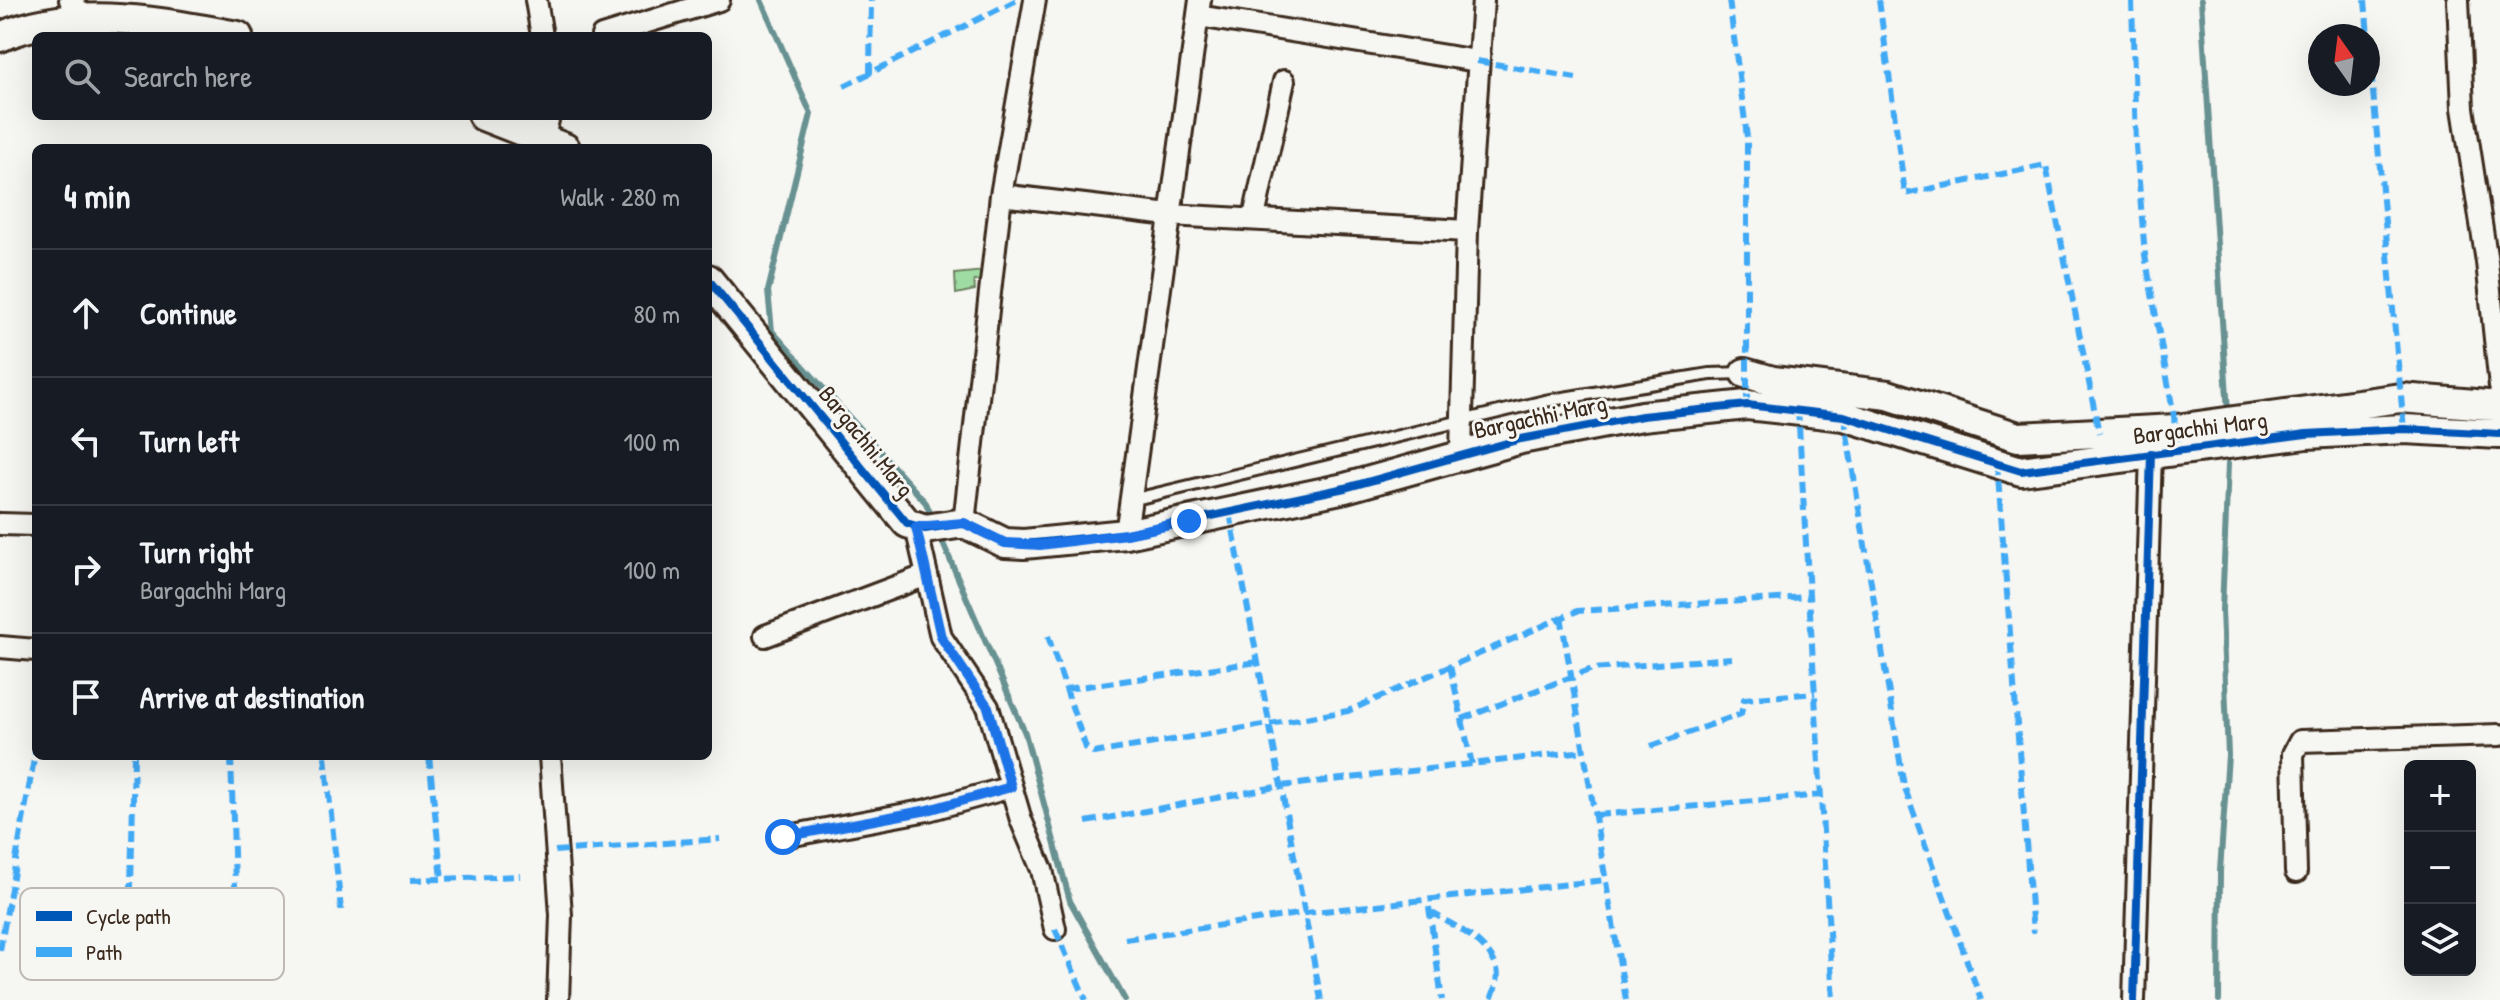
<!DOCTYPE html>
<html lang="en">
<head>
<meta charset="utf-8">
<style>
	:root { --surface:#171b24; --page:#20242c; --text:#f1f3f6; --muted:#9ea1a6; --line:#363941 }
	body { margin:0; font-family:"Patrick Hand",sans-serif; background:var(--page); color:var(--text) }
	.controls { position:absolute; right:24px; bottom:24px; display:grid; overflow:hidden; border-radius:12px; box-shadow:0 8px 32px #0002 }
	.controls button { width:72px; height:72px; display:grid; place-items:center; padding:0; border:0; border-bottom:2px solid var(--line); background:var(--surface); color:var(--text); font:40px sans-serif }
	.compass { position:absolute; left:2308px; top:24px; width:72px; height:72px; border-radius:50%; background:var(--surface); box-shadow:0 8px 32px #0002; rotate:346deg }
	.stop { position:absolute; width:24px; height:24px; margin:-18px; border:6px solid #1a73e8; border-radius:50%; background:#fff }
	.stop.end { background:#1a73e8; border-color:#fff; box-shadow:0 2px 8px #0008 }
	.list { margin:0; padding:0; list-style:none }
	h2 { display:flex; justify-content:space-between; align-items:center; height:104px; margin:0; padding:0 32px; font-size:34px }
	h2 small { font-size:26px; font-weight:400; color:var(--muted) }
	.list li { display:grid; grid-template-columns:52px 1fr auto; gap:24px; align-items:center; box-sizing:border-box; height:128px; padding:0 32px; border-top:2px solid var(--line) }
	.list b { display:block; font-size:30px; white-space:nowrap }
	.list p { margin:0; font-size:26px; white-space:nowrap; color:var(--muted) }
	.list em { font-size:26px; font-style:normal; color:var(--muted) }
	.icon { flex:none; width:44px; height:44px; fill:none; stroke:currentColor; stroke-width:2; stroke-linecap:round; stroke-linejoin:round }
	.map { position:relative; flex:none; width:2500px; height:1000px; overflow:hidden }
	.search { position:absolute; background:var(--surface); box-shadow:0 8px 32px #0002; left:32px; top:32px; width:680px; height:88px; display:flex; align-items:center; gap:20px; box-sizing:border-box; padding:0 28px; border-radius:12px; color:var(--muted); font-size:30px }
	.panel { position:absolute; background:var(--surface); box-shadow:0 8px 32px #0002; left:32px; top:144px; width:680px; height:616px; border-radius:12px }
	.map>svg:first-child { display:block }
	.green { fill:#9fdca4; stroke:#6d8361; stroke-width:2 }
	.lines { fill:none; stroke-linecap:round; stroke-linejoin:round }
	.stream { stroke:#679191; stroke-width:6 }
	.lane-casing { stroke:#3b2a1e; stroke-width:16 }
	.street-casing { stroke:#3b2a1e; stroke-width:26 }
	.secondary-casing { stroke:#3b2a1e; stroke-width:34 }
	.lane { stroke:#f6f6f2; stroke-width:10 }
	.street { stroke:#f6f6f2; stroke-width:20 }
	.secondary { stroke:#f6f6f2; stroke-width:28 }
	.quiet { stroke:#3fa9f5; stroke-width:6; stroke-dasharray:12 6; stroke-linecap:butt }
	.cycleway-casing { stroke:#f6f6f2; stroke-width:13 }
	.cycleway { stroke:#0057b8; stroke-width:8 }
	.route { stroke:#1a73e8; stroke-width:10 }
	.labels { text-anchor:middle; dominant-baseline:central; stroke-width:6; stroke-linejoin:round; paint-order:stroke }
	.street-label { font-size:24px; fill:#3b2a1e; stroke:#f6f6f2 }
	.key { fill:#f6f6f2; stroke:#beb9b2; stroke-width:2 }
	.key-label { font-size:22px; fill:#3b2a1e }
</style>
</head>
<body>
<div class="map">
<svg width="2500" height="1000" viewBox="0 0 2500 1000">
	<rect width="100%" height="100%" fill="#f6f6f2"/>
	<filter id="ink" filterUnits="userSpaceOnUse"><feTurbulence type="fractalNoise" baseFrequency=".0125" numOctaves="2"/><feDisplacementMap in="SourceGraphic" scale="16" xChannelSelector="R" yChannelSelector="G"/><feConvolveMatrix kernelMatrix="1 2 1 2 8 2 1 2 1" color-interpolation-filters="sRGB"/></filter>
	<g filter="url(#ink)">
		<!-- green -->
		<path class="green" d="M984 271 985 280 974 281 975 290 956 294 955 274Z"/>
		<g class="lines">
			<!-- stream -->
			<path class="stream" d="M761 0 811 114 768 291 772 331 926 503 933 520
				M2201 0 2228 412
				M939 534 1025 733 1070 901 1125 1000
				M2219 1000 2220 871 2228 755 2222 610 2228 464"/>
			<!-- lane casing -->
			<g class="lane-casing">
				<path id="lane" d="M1131 500 1545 401 1710 374 1743 373"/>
			</g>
			<!-- street casing -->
			<g class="street-casing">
				<path id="street" d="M70 0 84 16
					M536 0 542 36
					M2458 0 2463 108 2487 262 2500 387
					M1198 16 1477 61
					M602 36 719 0
					M544 137 549 116
					M1001 195 1169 215 1467 231
					M1254 217 1284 81
					M1461 453 1467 231 1483 0
					M964 523 1001 195 1035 0
					M0 524 36 525
					M916 527 941 637 988 707 1021 820 1042 870 1055 929
					M1126 534 1200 0
					M765 636 927 575
					M0 647 36 650
					M550 756 561 915 558 1000
					M783 837 928 810 1011 787
					M2296 872 2293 754 2300 741 2500 735
					M2134 1000 2151 453"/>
			</g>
			<!-- secondary casing -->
			<g class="secondary-casing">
				<path id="secondary" d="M0 37C77 4 158 22 238 36
					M483 116 565 148
					M708 279 907 523 925 529 964 523 1005 543 1024 544 1126 534 1345 488 1521 439 1642 416 1747 405 1844 416 2021 471 2306 434 2404 429 2500 434
					M1745 373 1773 381 1888 395 2018 437 2176 429 2401 398 2500 406"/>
			</g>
			<!-- lane -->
			<use href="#lane" class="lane"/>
			<!-- street -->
			<use href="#street" class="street"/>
			<!-- secondary -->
			<use href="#secondary" class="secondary"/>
			<!-- quiet -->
			<path class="quiet" d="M1729 0 1747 137V405
				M1879 0 1905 194 2046 165 2099 433
				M2132 0 2136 146 2145 255 2180 450
				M2365 0 2368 36
				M2368 37 2404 429
				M1477 61 1576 78
				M870 74 871 0
				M844 86 1017 0
				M1798 409 1833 1000
				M1844 416 1904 786 1981 1000
				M1997 463 2033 933
				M1230 513 1321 1000
				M1561 616 1626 1000
				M1048 636 1086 748 1094 753 1348 711 1577 611 1809 597
				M1450 666 1472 764
				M1066 689 1258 662
				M1462 719 1592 669 1732 658
				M1651 746 1741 714 1744 699 1815 693
				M231 756 236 917
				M325 756 341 910
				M429 756 442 879
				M1597 815 1821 795
				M1086 822 1281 786 1584 751
				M555 851 720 839
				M411 880 520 876
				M1429 907 1442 1000
				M1430 912C1452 924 1489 942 1497 969 1500 978 1494 991 1491 1000
				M1055 929 1086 1000
				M130 930 134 756
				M1125 939 1305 913 1606 880
				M0 950 36 748"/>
			<!-- cycleway casing -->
			<g class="cycleway-casing">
				<path id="cycleway" d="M708 279 907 523 925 529 964 523 1005 543 1024 544 1126 534 1345 488 1521 439 1642 416 1747 405 1844 416 2021 471 2306 434 2404 429 2500 434
					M2134 1000 2151 453"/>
			</g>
			<!-- cycleway -->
			<use href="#cycleway" class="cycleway"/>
		</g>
	</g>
	<g class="lines" filter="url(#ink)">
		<!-- route -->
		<path class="route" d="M783 837 928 810 1011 787 988 707 941 637 916 527 964 523 1005 543 1040 545 1126 534 1189 521"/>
	</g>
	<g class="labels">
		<!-- street labels -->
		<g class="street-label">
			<text transform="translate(1540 416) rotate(-12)">Bargachhi Marg</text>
			<text transform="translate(2200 427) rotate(-7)">Bargachhi Marg</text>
			<text transform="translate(867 441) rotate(51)">Bargachhi Marg</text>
		</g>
	</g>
	<!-- legend -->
	<rect x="20" y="888" width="264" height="92" rx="12" class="key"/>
	<rect x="36" y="911" width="36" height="10" fill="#0057b8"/>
	<rect x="36" y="947" width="36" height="10" fill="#3fa9f5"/>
	<g class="key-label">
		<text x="86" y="924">Cycle path</text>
		<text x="86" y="960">Path</text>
	</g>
</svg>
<div class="controls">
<button>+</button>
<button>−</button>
<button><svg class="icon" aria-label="layers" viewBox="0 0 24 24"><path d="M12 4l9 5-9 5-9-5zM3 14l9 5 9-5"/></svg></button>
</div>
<svg class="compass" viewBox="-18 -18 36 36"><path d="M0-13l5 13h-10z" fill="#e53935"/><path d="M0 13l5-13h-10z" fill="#9ea1a6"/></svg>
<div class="stop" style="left:783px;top:837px"></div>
<div class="stop end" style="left:1189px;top:521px"></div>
<div class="search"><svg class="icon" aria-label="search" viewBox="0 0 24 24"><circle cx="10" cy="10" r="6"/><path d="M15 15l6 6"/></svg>Search here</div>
<section class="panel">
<h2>4 min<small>Walk · 280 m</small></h2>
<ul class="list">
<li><svg class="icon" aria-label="ahead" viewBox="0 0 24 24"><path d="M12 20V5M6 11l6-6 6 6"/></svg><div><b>Continue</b></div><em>80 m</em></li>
<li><svg class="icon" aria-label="left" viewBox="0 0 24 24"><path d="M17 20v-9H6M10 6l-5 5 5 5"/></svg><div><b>Turn left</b></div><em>100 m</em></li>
<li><svg class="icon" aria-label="right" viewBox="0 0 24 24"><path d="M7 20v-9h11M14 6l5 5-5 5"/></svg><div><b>Turn right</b><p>Bargachhi Marg</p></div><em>100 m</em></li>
<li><svg class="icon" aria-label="arrive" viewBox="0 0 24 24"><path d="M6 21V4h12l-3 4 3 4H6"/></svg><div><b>Arrive at destination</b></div></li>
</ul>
</section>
</div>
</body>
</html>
